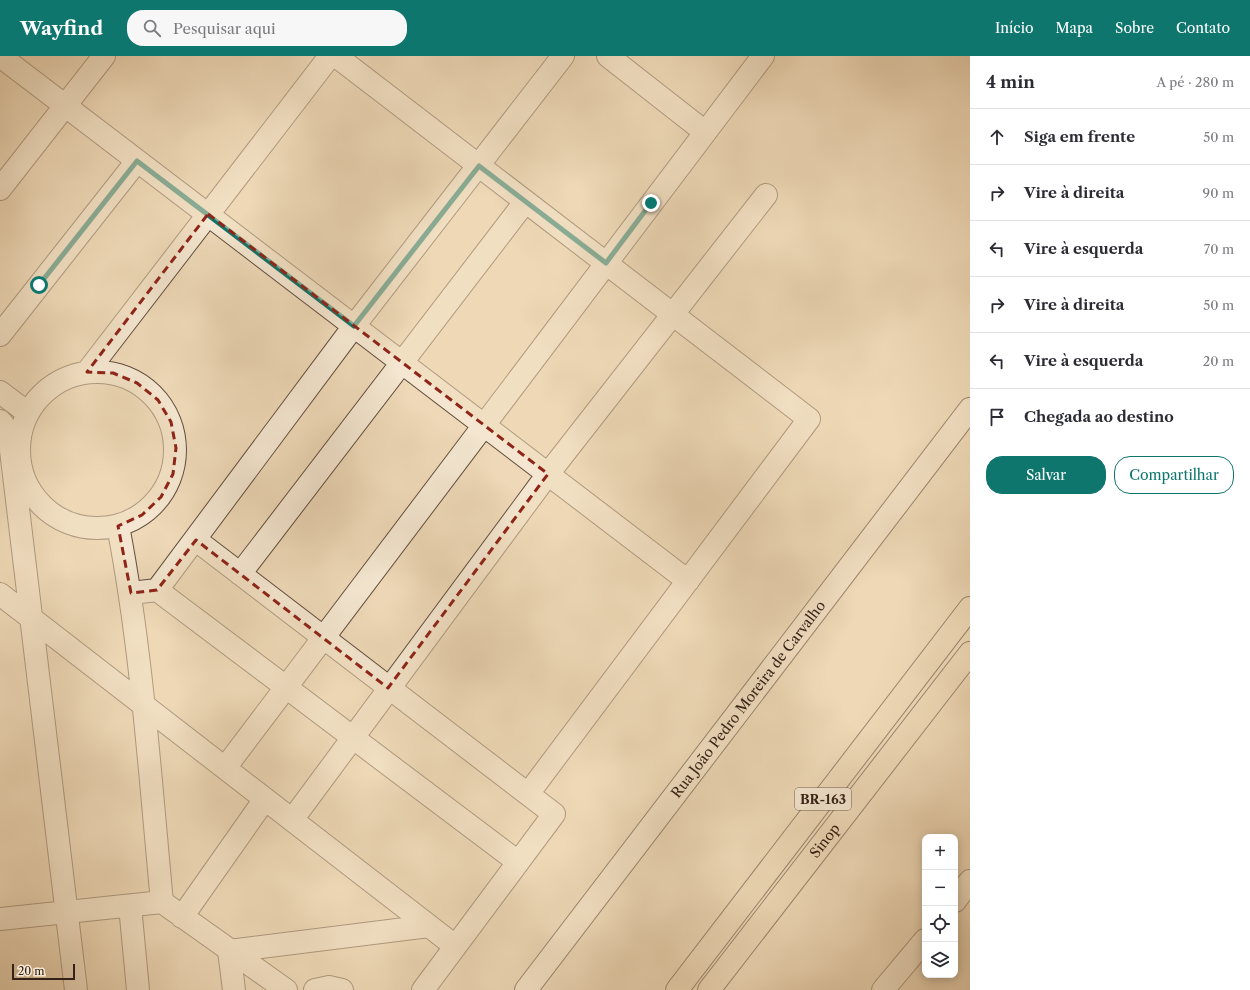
<!DOCTYPE html>
<html lang="pt">
<head>
<meta charset="utf-8">
<style>
	:root { --surface:#fff; --page:#f7f7f7; --text:#2b2b33; --muted:#7c7c81; --line:#e1e1e2; --accent:#0f766e }
	body { margin:0; font-family:"Libre Caslon Text",serif; background:var(--page); color:var(--text) }
	.controls { position:absolute; right:12px; bottom:12px; display:grid; overflow:hidden; border-radius:8px; box-shadow:0 2px 10px #0003 }
	.controls button { width:36px; height:36px; display:grid; place-items:center; padding:0; border:0; border-bottom:1px solid var(--line); background:var(--surface); color:var(--text); font:20px sans-serif }
	.scale { position:absolute; left:12px; bottom:10px; width:63px; box-sizing:border-box; padding-left:4px; border:2px solid #352117; border-top:0; font-size:11px; line-height:14px; white-space:nowrap; color:#352117; -webkit-text-stroke:3px #f4e6d0; paint-order:stroke }
	.stop { position:absolute; width:12px; height:12px; margin:-9px; border:3px solid #0f766e; border-radius:50%; background:#fff }
	.stop.end { background:#0f766e; border-color:#fff; box-shadow:0 1px 4px #0008 }
	.list { margin:0; padding:0; list-style:none }
	h2 { display:flex; justify-content:space-between; align-items:center; height:52px; margin:0; padding:0 16px; font-size:17px }
	h2 small { font-size:13px; font-weight:400; color:var(--muted) }
	.list li { display:grid; grid-template-columns:26px 1fr auto; gap:12px; align-items:center; box-sizing:border-box; height:56px; padding:0 16px; border-top:1px solid var(--line) }
	.list b { display:block; font-size:15px; white-space:nowrap }
	.list em { font-size:13px; font-style:normal; color:var(--muted) }
	.actions { display:flex; gap:8px; padding:12px 16px }
	.actions a { flex:1; padding:9px 0; border:1px solid var(--accent); border-radius:16px; text-align:center; font-size:14px; color:var(--accent) }
	.actions .main { background:var(--accent); color:#fff }
	.icon { flex:none; width:22px; height:22px; fill:none; stroke:currentColor; stroke-width:2; stroke-linecap:round; stroke-linejoin:round }
	.map { position:relative; flex:none; width:970px; height:934px; overflow:hidden }
	header { display:flex; align-items:center; gap:24px; box-sizing:border-box; height:56px; padding:0 20px; background:var(--accent); color:#fff }
	header strong { font-size:19px }
	nav { display:flex; gap:22px; margin-inline-start:auto; font-size:14px }
	.search { width:280px; height:36px; background:var(--page); display:flex; align-items:center; gap:10px; box-sizing:border-box; padding:0 14px; border-radius:16px; color:var(--muted); font-size:15px }
	main { display:flex }
	aside { flex:1; background:var(--surface) }
	.map>svg:first-child { display:block }
	.lines { fill:none; stroke-linecap:round; stroke-linejoin:round }
	.minor-casing { stroke:#634f3f; stroke-width:24 }
	.tertiary-casing { stroke:#634f3f; stroke-width:24 }
	.secondary-casing { stroke:#352117; stroke-width:24 }
	.trunk-casing { stroke:#352117; stroke-width:24 }
	.minor { stroke:#f4e6d0; stroke-width:22 }
	.tertiary { stroke:#f4e6d0; stroke-width:22 }
	.secondary { stroke:#f4e6d0; stroke-width:22 }
	.trunk { stroke:#eed8b7; stroke-width:22 }
	.route { stroke:#0f766e; stroke-width:5 }
	.marked { fill:none; stroke:#8f2418; stroke-width:3; stroke-dasharray:8 5; stroke-linejoin:round }
	.labels { text-anchor:middle; dominant-baseline:central; stroke-width:3; stroke-linejoin:round; paint-order:stroke }
	.shield { fill:#f4e6d0; stroke:#6e5c4e; stroke-width:1 }
	.shield-label { font-size:13px; font-weight:bold; fill:#352117 }
	.street-label { font-size:14px; fill:#352117; stroke:#f4e6d0 }
</style>
</head>
<body>
<header>
<strong>Wayfind</strong>
<div class="search"><svg class="icon" aria-label="search" viewBox="0 0 24 24"><circle cx="10" cy="10" r="6"/><path d="M15 15l6 6"/></svg>Pesquisar aqui</div>
<nav><a>Início</a><a>Mapa</a><a>Sobre</a><a>Contato</a></nav>
</header>
<main>
<div class="map">
<svg width="970" height="934" viewBox="0 0 970 934">
	<rect width="100%" height="100%" fill="#eed8b7"/>
	<filter id="stains"><feTurbulence type="fractalNoise" baseFrequency=".005" numOctaves="4"/><feColorMatrix values="0 0 0 0 .2 0 0 0 0 .09 0 0 0 0 .02 0 0 0 .5 -.17"/></filter>
	<radialGradient id="worn" r=".72"><stop offset=".6" stop-color="#630" stop-opacity="0"/><stop offset="1" stop-color="#630" stop-opacity=".3"/></radialGradient>
	<g class="lines">
		<!-- minor casing -->
		<g class="minor-casing">
			<path id="minor" d="M0 0 688 525
				M336 0 809 363 528 738
				M608 0 705 76
				M0 133 104 0
				M0 279 137 105
				M19 394a78 78 0 1 1 156 0a78 78 0 1 1-156 0Z
				M87 316 330 0
				M0 336 28 357
				M0 365 3 368 10 386 76 934
				M118 470C142 594 150 721 162 846
				M196 484 554 758 423 934
				M240 518 525 146
				M157 534 518 806
				M131 537 157 534 354 270 563 0
				M0 538 455 890
				M225 712 763 0
				M292 764 548 418 766 139
				M130 850 138 934
				M182 861 265 743
				M0 863 162 846 286 934
				M234 934 229 895 429 870
				M315 934 329 931 342 934"/>
		</g>
		<!-- tertiary casing -->
		<g class="tertiary-casing">
			<path id="tertiary" d="M955 845 970 825
				M883 934 925 884"/>
		</g>
		<!-- secondary casing -->
		<g class="secondary-casing">
			<g id="secondary">
				<path id="s1" d="M526 934 970 353"/>
			</g>
		</g>
		<!-- trunk casing -->
		<g class="trunk-casing">
			<g id="trunk">
				<path d="M677 934 970 552"/>
				<path id="s2" d="M709 934 970 597"/>
			</g>
		</g>
		<!-- minor -->
		<use href="#minor" class="minor"/>
		<!-- tertiary -->
		<use href="#tertiary" class="tertiary"/>
		<!-- secondary -->
		<use href="#secondary" class="secondary"/>
		<!-- trunk -->
		<use href="#trunk" class="trunk"/>
	</g>
	<g class="lines">
		<!-- route -->
		<path class="route" d="M39 229 137 105 354 270 479 110 606 207 651 147"/>
	</g>
	<!-- marked area -->
	<path d="M0 0H970V934H0ZM208 158 548 418 388 632 196 484 157 534 131 537 118 470 142 459 161 441 173 418 176 392 171 366 158 344 137 327 113 317 87 316Z" fill="#eed8b7" fill-opacity=".55" fill-rule="evenodd"/>
	<path class="marked" d="M208 158 548 418 388 632 196 484 157 534 131 537 118 470 142 459 161 441 173 418 176 392 171 366 158 344 137 327 113 317 87 316Z"/>
	<g class="labels">
		<!-- shield labels -->
		<rect class="shield" x="795" y="732" width="56" height="22" rx="3"/>
		<g class="shield-label">
			<text x="823" y="743">BR-163</text>
		</g>
		<!-- street labels -->
		<g class="street-label">
			<text stroke="none"><textPath href="#s1" startOffset="366">Rua João Pedro Moreira de Carvalho</textPath></text>
			<text stroke="none"><textPath href="#s2" startOffset="189">Sinop</textPath></text>
		</g>
	</g>
	<rect width="100%" height="100%" filter="url(#stains)"/>
	<rect width="100%" height="100%" fill="url(#worn)"/>
</svg>
<div class="controls">
<button>+</button>
<button>−</button>
<button><svg class="icon" aria-label="locate" viewBox="0 0 24 24"><circle cx="12" cy="12" r="6"/><path d="M12 2v4M12 18v4M2 12h4M18 12h4"/></svg></button>
<button><svg class="icon" aria-label="layers" viewBox="0 0 24 24"><path d="M12 4l9 5-9 5-9-5zM3 14l9 5 9-5"/></svg></button>
</div>
<div class="scale">20 m</div>
<div class="stop" style="left:39px;top:229px"></div>
<div class="stop end" style="left:651px;top:147px"></div>
</div>
<aside>
<h2>4 min<small>A pé · 280 m</small></h2>
<ul class="list">
<li><svg class="icon" aria-label="ahead" viewBox="0 0 24 24"><path d="M12 20V5M6 11l6-6 6 6"/></svg><div><b>Siga em frente</b></div><em>50 m</em></li>
<li><svg class="icon" aria-label="right" viewBox="0 0 24 24"><path d="M7 20v-9h11M14 6l5 5-5 5"/></svg><div><b>Vire à direita</b></div><em>90 m</em></li>
<li><svg class="icon" aria-label="left" viewBox="0 0 24 24"><path d="M17 20v-9H6M10 6l-5 5 5 5"/></svg><div><b>Vire à esquerda</b></div><em>70 m</em></li>
<li><svg class="icon" aria-label="right" viewBox="0 0 24 24"><path d="M7 20v-9h11M14 6l5 5-5 5"/></svg><div><b>Vire à direita</b></div><em>50 m</em></li>
<li><svg class="icon" aria-label="left" viewBox="0 0 24 24"><path d="M17 20v-9H6M10 6l-5 5 5 5"/></svg><div><b>Vire à esquerda</b></div><em>20 m</em></li>
<li><svg class="icon" aria-label="arrive" viewBox="0 0 24 24"><path d="M6 21V4h12l-3 4 3 4H6"/></svg><div><b>Chegada ao destino</b></div></li>
</ul>
<div class="actions"><a class="main">Salvar</a><a>Compartilhar</a></div>
</aside>
</main>
</body>
</html>
